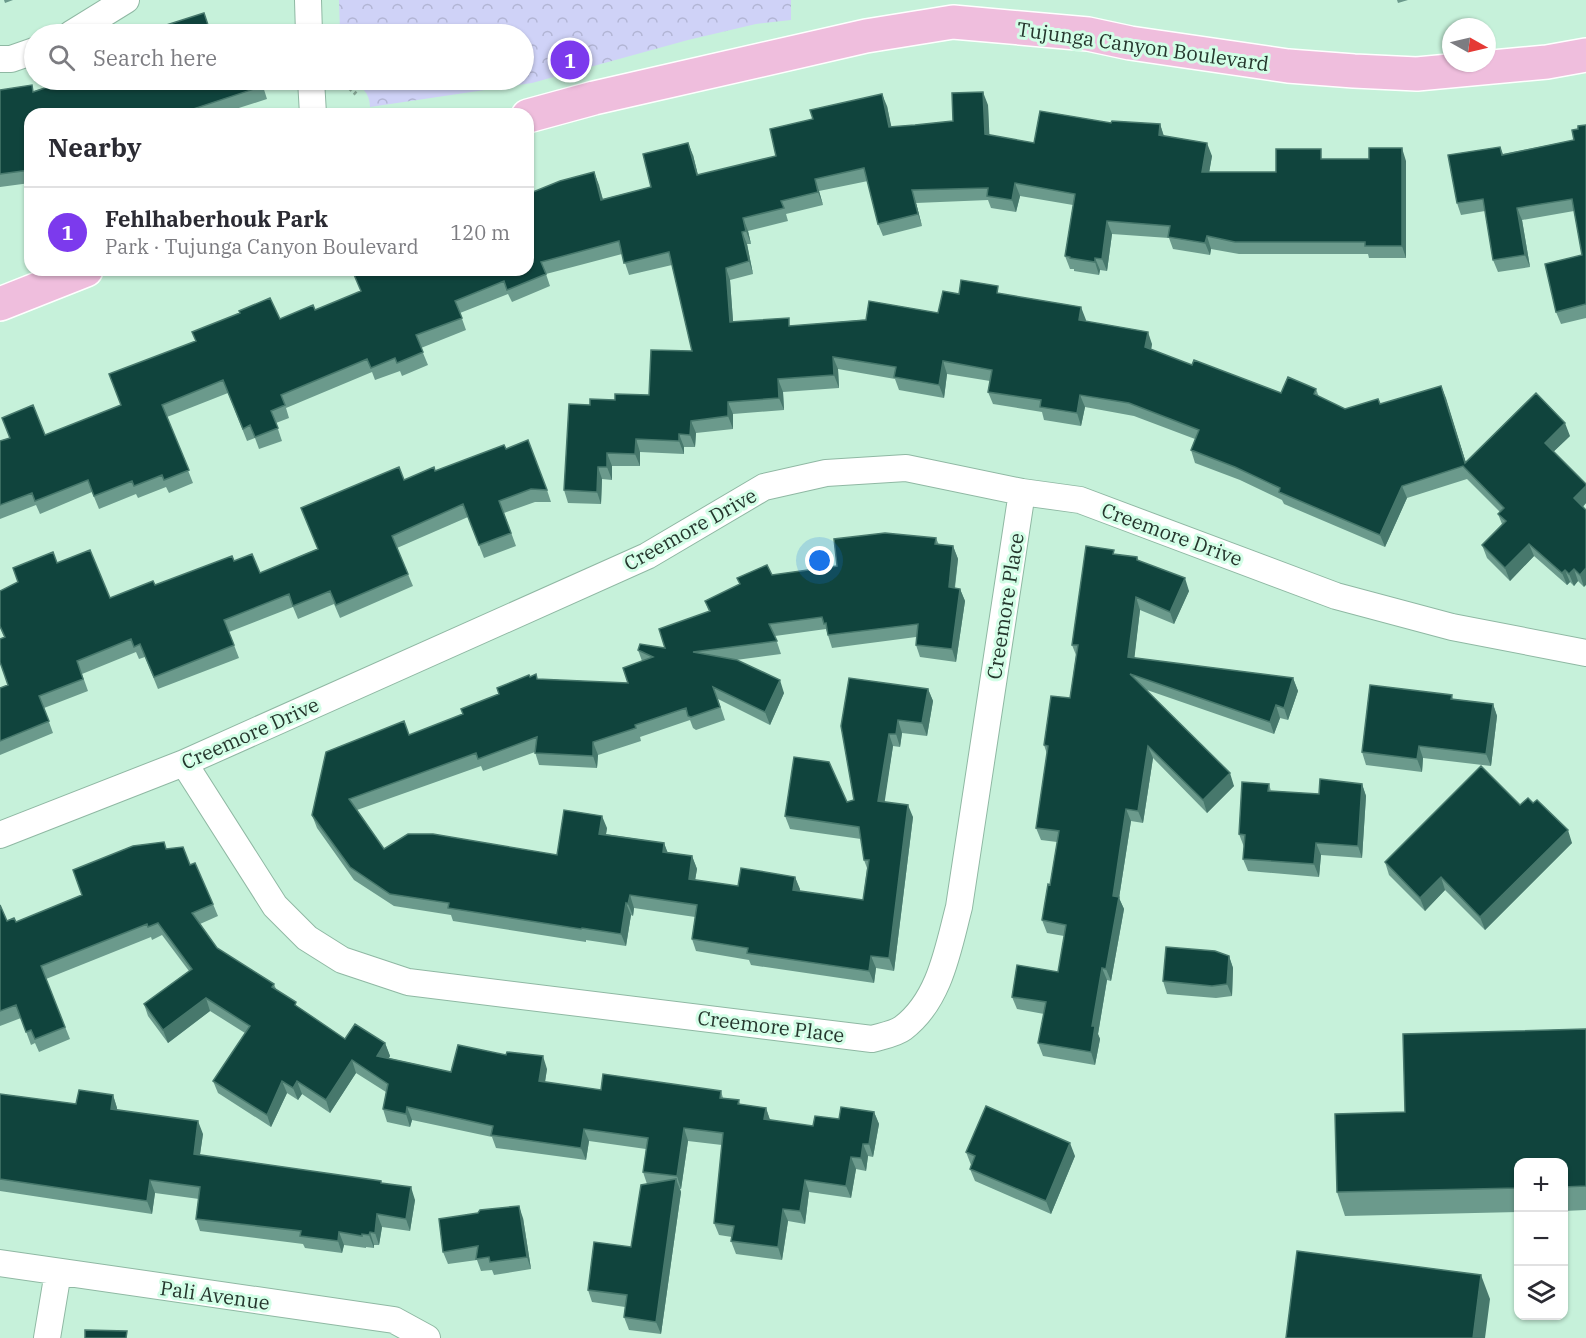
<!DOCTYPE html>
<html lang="en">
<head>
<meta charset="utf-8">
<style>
	:root { --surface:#fff; --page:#f2f2f3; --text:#2b2b33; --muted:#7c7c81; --line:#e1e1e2; --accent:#7c3aed }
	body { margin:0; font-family:"IBM Plex Serif",serif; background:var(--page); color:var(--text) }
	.controls { position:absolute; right:18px; bottom:18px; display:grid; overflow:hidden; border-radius:12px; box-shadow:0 2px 4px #0004 }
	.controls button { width:54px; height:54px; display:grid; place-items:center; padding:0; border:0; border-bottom:2px solid var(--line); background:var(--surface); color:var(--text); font:30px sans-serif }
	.compass { position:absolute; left:1442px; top:18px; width:54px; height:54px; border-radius:50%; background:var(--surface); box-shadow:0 2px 4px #0004; rotate:98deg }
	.you { position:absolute; left:820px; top:561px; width:21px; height:21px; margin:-15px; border:4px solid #fff; border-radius:50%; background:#1a73e8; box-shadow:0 0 0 9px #1a73e833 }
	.badge { display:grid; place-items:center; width:39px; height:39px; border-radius:50%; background:var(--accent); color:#fff; font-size:20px; font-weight:700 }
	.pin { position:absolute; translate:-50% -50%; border:3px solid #fff; box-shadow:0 2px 6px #0006 }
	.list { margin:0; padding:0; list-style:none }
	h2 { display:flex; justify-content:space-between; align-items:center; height:78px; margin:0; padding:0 24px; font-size:26px }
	h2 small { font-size:20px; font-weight:400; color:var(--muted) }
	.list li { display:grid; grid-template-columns:39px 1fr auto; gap:18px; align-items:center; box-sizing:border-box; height:90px; padding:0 24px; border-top:2px solid var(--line) }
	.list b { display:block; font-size:22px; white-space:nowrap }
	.list p { margin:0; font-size:20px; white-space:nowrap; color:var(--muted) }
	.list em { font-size:20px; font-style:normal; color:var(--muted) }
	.icon { flex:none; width:33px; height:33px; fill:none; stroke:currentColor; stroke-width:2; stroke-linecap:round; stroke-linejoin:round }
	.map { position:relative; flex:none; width:1586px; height:1338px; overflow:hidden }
	.search { position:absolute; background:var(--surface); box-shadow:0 2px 4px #0004; left:24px; top:24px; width:510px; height:66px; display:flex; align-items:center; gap:15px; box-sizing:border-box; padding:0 21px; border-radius:33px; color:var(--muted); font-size:22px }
	.panel { position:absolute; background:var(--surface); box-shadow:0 2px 4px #0004; left:24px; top:108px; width:510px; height:168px; border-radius:18px }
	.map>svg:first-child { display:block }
	.forest { fill:url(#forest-crowns) }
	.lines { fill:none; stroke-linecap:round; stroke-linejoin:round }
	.street-casing { stroke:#8fb8a3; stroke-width:28 }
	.primary-casing { stroke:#fff; stroke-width:36 }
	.path { stroke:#8aab99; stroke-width:4; stroke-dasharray:3 3; stroke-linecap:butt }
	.street { stroke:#fff; stroke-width:26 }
	.primary { stroke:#efbedd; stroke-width:33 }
	.wall { fill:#6b9a8c }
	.shaded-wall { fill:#47786c }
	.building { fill:#10443d; stroke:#47786c; stroke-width:1.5 }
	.labels { text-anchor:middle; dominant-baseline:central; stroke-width:6; stroke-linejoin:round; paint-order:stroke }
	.street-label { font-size:20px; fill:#25362d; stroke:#d3fee7 }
</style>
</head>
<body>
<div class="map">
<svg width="1586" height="1338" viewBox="0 0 1586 1338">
	<defs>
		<pattern id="forest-crowns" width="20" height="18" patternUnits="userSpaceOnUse" patternTransform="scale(1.5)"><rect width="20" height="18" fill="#cfd2f7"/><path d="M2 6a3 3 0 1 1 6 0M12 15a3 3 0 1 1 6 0" fill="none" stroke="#b2b5d4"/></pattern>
	</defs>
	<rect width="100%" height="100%" fill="#c6f1da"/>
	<!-- forest -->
	<path class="forest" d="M339 0H791V20L756 24 688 40 532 83 370 107C370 93 361 85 349 80H524V34H340Z"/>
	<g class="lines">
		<!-- street casing -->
		<g class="street-casing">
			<path id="street" d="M308 0 309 34
				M71 34 126 0
				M0 59H11L34 51
				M311 80 313 114
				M184 763 275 906 307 938 342 960 408 982 872 1039C882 1036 895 1034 903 1028 940 1000 948 949 959 907L1022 492
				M0 835 184 763 647 556 764 487 826 473 906 468 1022 492 1080 500 1336 596 1452 627 1586 653
				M0 1263 394 1320 427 1338
				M47 1338 58 1272"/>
		</g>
		<!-- primary casing -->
		<g class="primary-casing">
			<path id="primary" d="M528 116 594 98 866 36 953 22 1088 34 1130 43 1288 66 1354 71 1417 74 1547 62 1586 55
				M0 304 86 270"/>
		</g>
		<!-- path -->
		<path class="path" d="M341 80 356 94"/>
		<!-- street -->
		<use href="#street" class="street"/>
		<!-- primary -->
		<use href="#primary" class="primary"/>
	</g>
	<!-- wall -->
	<path class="wall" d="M4 0H13L5 3Z
		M1397 0H1408L1398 3Z
		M69 80H117L120 88 148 80H261L267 99 220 114H30V183L0 187V90L34 91Z
		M988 105 989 135 1034 143 1111 123 1160 124 1164 136 1212 156 1209 172H1276L1325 159 1406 161V258H1369L1368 254H1239L1211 249 1210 255 1173 249 1169 238 1112 234 1107 271 1100 270 1099 275 1074 271V269H1070L1065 256 1073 205 1020 196 1016 212 991 208 988 200 916 203 922 226 883 236 878 224 868 181 819 191 823 205 786 214 788 221 748 231 751 244H747L753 274 730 280 733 321 792 326 938 313 959 294H1001L1086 320 1085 321 1152 344 1151 350 1192 365 1281 393 1316 389 1319 397 1345 409 1380 404 1441 386 1466 463 1570 436 1553 452 1586 484V503L1583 507 1584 587 1578 581 1574 586 1570 582 1567 585 1534 556 1510 581 1487 558 1482 545 1502 524 1498 514 1500 512 1467 479 1407 498 1385 547 1284 504 1282 500 1240 480 1195 463 1191 450 1195 439 1134 416 1085 407 1081 426 1044 420 1042 412 993 404 988 392 990 381 947 374 944 398 899 390 895 379 838 369 839 388 783 392 784 410 733 414V429L696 433 695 447H684V454L640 452V466H612V480L602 479 601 504 568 503 564 490 590 405 649 395 692 351 672 265 629 275 622 254 546 274 550 286 512 302 508 294 460 313 466 330 421 348 428 365 402 376 400 371 375 380 372 372 286 408 289 418 276 423 282 441 259 449 255 438 247 441 228 393 167 417 193 483 169 493 166 487 138 498 136 494 99 509 92 492 40 514 36 505 0 519V441L9 438 45 435 121 405 280 319 315 310 528 270 594 172 603 199 651 187 693 155 698 175 776 156 887 106 891 127 915 125 953 121Z
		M1586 125V318L1561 324 1556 312 1582 255 1574 211 1522 220 1530 267 1498 272 1493 260 1485 211 1461 215 1457 203 1500 147 1503 154 1574 140 1578 129Z
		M506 449 547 490 551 502H535L504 513 516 546 484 558 468 517 397 548 413 586 340 618 334 604 298 619 293 607 229 632 239 658 158 689 145 657 139 659 136 652 82 674 88 691 44 708 53 733 0 755V688L8 685 4 637 0 628V591L18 582 13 568 57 563 110 598 234 561 260 573 317 549 404 480Z
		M936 538 939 545 953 546 958 559 955 588 960 589 965 601 956 662 920 657 916 645V637L832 648 826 629 775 636 781 654 736 660 784 693 770 725 718 699 725 720 696 730 693 728 690 720 640 737 641 741 598 755 597 768 539 765 535 752 483 771 481 766 357 810 384 849 557 855 607 828 606 834 664 843 667 852 692 856 697 869 695 880 738 886 795 877 800 891 863 900 867 868 864 860 861 839 790 829 785 816 854 800 841 726 928 689 933 701 927 736 902 733 900 747 893 746 884 801 913 817 894 971 876 968 874 983 751 965 749 960 696 951 692 939 695 917 634 908 633 916 631 915 626 946 586 940V942L453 921 451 915 394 906 354 880 317 828 312 815 409 735 463 714 530 677 537 679 628 683 642 661 638 650 665 648 709 612 705 601 772 575 837 566Z
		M1115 554 1137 557 1138 560 1189 591 1174 624 1140 610 1134 658 1293 678 1298 691 1288 720 1280 718 1274 734 1147 690 1234 786 1207 813 1153 758 1143 823 1131 821 1119 898 1124 909 1111 981 1107 980 1098 1034 1100 1039 1095 1065 1043 1056 1038 1043 1044 1014 1017 1009 1012 997 1058 972 1064 936 1047 933 1042 920 1050 885 1057 842 1041 840 1036 828 1047 754 1044 745 1070 698 1076 655 1072 645Z
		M1452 695 1453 699 1493 704 1497 716 1491 766 1423 758 1422 772 1366 765 1362 752Z
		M1269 784 1271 791 1319 794 1362 784 1366 796 1362 858 1321 855 1319 877 1248 871 1243 859 1244 847 1239 834Z
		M1520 805 1572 843 1485 930 1445 890 1425 911 1389 875 1385 862Z
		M167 849 190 865 213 904 218 916 200 924 217 948 274 984 276 989 298 1007 345 1039 385 1043 390 1056 389 1058 451 1072 547 1069 545 1082 601 1090 721 1091 723 1098 739 1100 740 1104 766 1108 770 1120 813 1126 839 1119 874 1112 879 1124 873 1157 868 1156 866 1171 856 1169 851 1198 809 1192 805 1224 788 1221 782 1260 736 1254 731 1241 732 1237 719 1235 714 1223 722 1145 688 1141 681 1189H680L681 1192 661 1334 629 1330 624 1317 625 1307 592 1302 588 1290 631 1247 647 1184 643 1172 646 1149 589 1141 586 1160 496 1148 492 1137 412 1120 410 1127 387 1122 383 1109 386 1092 356 1073 330 1113 302 1094 298 1100 287 1093 271 1127 218 1093 213 1081 245 1033 210 1011 168 1043 148 1016 144 1004 189 971 162 935 152 940 151 937 46 979 70 1039 39 1052 35 1043 31 1045 21 1018 0 1026V905L7 921 16 922 82 895Z
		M1229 956 1233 968 1232 996 1216 998 1167 994 1163 981Z
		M1586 1029V1210L1563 1211V1162H1518V1212L1345 1216 1337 1192 1405 1112Z
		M0 1094 76 1104 113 1095 117 1108V1110L203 1134 200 1155 381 1181V1183L415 1200 410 1231 382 1227 379 1245H374V1248L366 1247V1248L344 1245 342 1253 305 1248 303 1244 200 1231 196 1219 199 1199 155 1193 152 1214 0 1191Z
		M966 1152 1075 1156 1051 1214 975 1181 970 1169 971 1165Z
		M523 1218 531 1269 494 1275 492 1270 481 1271 477 1260 448 1264 443 1252Z"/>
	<!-- shaded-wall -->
	<path class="shaded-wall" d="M983 92 988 105 990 147 985 134Z
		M882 94 887 106 894 139 889 127Z
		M1160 124 1164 137 1159 135Z
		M688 143 693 155 701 188 697 175Z
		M1207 143 1212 156 1207 185 1202 172Z
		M1402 148 1406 161V258L1402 246Z
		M594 172 599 185 606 212 601 200Z
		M815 179 819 191 823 205 818 192Z
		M1015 183 1020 196 1016 212 1012 200Z
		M912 190 916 203 922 226 918 214Z
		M1517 208 1522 220 1530 267 1525 255Z
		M743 218 748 231 751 244 746 231Z
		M1107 221 1112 234 1107 271 1102 259Z
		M742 232 747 244 753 274 749 261Z
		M1207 236 1211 249 1210 255 1205 243Z
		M1095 258 1100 270 1099 275 1095 262Z
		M726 268 730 280 734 334 730 322Z
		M1081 307 1086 320 1083 332 1079 320Z
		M1148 332 1152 344 1149 360 1145 347Z
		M833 357 838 369 839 388 834 375Z
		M943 361 947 374 944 398 939 385Z
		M778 379 783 392 784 410 779 398Z
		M1441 386 1446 398 1470 476 1465 463Z
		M1080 395 1085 407 1081 426 1077 413Z
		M728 402 733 414V429L728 416Z
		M691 421 696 433 695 447 690 435Z
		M1565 423 1570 436 1549 456 1545 443Z
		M679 434 684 447V454L679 441Z
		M636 439 640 452V466L635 454Z
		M607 453 612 466V480L607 467Z
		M598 467 602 479 601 504 597 492Z
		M1402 486 1407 498 1385 547 1380 535Z
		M1586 486V503L1578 511 1574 498Z
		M1529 544 1534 556 1510 581 1505 568Z
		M953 546 958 559 953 600 949 587Z
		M1586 568V585L1584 587 1580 575Z
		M1574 569 1578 581 1574 586 1569 574Z
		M1565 570 1570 582 1567 585 1562 573Z
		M1185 578 1189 591 1174 624 1170 612Z
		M960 589 965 601 956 662 952 649Z
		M1136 597 1140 610 1133 670 1128 657Z
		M1293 678 1298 691 1288 720 1284 708Z
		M780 680 784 693 770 725 765 712Z
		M928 689 933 701 927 736 922 723Z
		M1493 704 1497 716 1491 766 1486 754Z
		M1276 705 1280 718 1274 734 1270 722Z
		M898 720 902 733 900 747 896 734Z
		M889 734 893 746 883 813 878 801Z
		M593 742 598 755 597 768 593 756Z
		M1148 746 1153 758 1143 823 1138 811Z
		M1419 746 1423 758 1422 772 1417 759Z
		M1230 773 1234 786 1207 813 1203 800Z
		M1362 784 1366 796 1362 858 1358 846Z
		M908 805 913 817 894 971 889 958Z
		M1126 809 1131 821 1119 898 1124 909 1111 981 1106 969 1113 896Z
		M602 816 607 828 604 846 599 834Z
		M1568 830 1572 843 1485 930 1480 917Z
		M664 843 669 856 663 852Z
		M1316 843 1321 855 1319 877 1314 864Z
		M692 856 697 869 693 892 689 879Z
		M795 877 800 889 798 902 793 890Z
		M1441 877 1445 890 1425 911 1420 898Z
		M630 895 634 908 633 916 628 904Z
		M626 903 631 915 626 946 621 934Z
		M871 956 876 968 874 983 869 971Z
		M1229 956 1233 968 1232 996 1227 984Z
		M1102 968 1107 980 1098 1034 1100 1039 1095 1065 1091 1052 1092 1026Z
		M206 998 210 1011 168 1043 163 1030Z
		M385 1043 390 1056 382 1068 377 1056Z
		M543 1056 547 1069 543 1094 539 1081Z
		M352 1060 356 1073 330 1113 326 1100Z
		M282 1081 287 1093 271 1127 267 1115Z
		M297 1081 302 1094 298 1100 293 1088Z
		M113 1095 117 1108 115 1122 111 1109Z
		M407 1107 412 1120 410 1127 406 1114Z
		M766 1108 770 1120 764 1119Z
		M874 1112 879 1124 873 1157 869 1144Z
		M198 1121 203 1134 198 1167 194 1154Z
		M684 1128 688 1141 681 1189 677 1176Z
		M584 1129 589 1141 586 1160 581 1148Z
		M1070 1143 1075 1156 1051 1214 1046 1201Z
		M863 1144 868 1156 866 1171 861 1158Z
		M851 1157 856 1169 851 1198 846 1186Z
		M676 1179 681 1192 661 1334 656 1322Z
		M150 1180 155 1193 152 1214 147 1201Z
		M805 1180 809 1192 805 1224 800 1211Z
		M411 1187 415 1200 410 1231 406 1219Z
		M519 1206 523 1218 531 1269 527 1257Z
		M783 1209 788 1221 782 1260 778 1247Z
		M377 1214 382 1227 379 1245 375 1233Z
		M339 1232 344 1245 342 1253 338 1241Z
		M370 1232 374 1245V1248L369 1235Z
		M1481 1275 1490 1299 1485 1338H1473Z"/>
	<!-- building -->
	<path class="building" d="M204 13 211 34H159L157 28Z
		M69 80H117L120 89 148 80H261L263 86 187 111 186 114H30V170L0 174V90L32 85 33 92Z
		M983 92 985 134 1034 143 1040 111 1111 123 1112 121 1160 124 1159 135 1207 143 1202 172H1276V149H1321V159H1369V148H1402V246H1365V242H1235L1207 236 1205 243 1168 237 1170 226 1107 221 1102 259 1095 258V262L1070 258V257L1065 256 1075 194 1015 183 1012 200 987 196 988 188 912 190 918 214 878 224 864 168 815 179 818 192 781 201 784 208 743 218 746 231 742 232 749 261 726 268 730 322 789 318V326L866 320 869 301 938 313 943 291 959 294 961 280 998 286 997 293 1081 307 1079 320 1148 332 1145 347 1192 365 1194 360 1281 393 1288 377 1316 389 1314 394 1345 409 1378 399 1380 404 1441 386 1465 463 1536 393 1565 423 1545 443 1586 484V486L1574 498 1586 510V568L1580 575 1574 569 1569 574 1565 570 1562 573 1529 544 1505 568 1482 545 1506 521 1498 514 1504 508 1463 466 1402 486 1380 535 1279 492 1280 488 1235 467 1191 450 1199 430 1129 403 1080 395 1077 413 1040 407 1041 400 988 392 992 370 943 361 939 385 894 377 896 367 833 357 834 375 778 379 779 398 728 402V416L691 421 690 435 679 434V441L636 439 635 454 607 453V467H598L597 492 564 490 569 404 590 405V399L615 400V394L649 395 651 350 692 351 669 252 624 263 619 241 541 262 546 274 507 290 504 281 455 301 462 318 416 335 423 352 397 363 395 358 371 368 367 359 281 395 285 405 271 411 278 428 255 437 250 425 243 429 223 380 162 405 189 470 164 480 162 475 134 486 132 481 94 496 88 480 35 501 32 493 0 505V441L10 438 2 418 33 405 45 435 121 405 109 374 196 341 192 332 240 313 239 311 270 298 280 319 313 305 315 310 361 291 352 270H528V194L560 181 594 172 601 200 651 187 643 154 688 143 697 175 776 156 770 129 813 119 810 110 882 94 889 127 915 125 953 121 952 93Z
		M1586 125V304L1556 312 1545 264 1582 255 1572 199 1517 208 1525 255 1493 260 1483 199 1457 203 1448 155 1500 147 1502 155 1574 140 1572 130 1578 129V126Z
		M528 440 547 490 531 489 499 501 511 533 479 545 463 504 392 536 408 574 336 605 330 591 293 606 289 594 224 620 234 645 154 677 140 644 134 647 131 639 77 661 83 679 39 696 49 721 0 741V688L8 685 0 662V639L5 637 0 626V591L18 582 13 568 53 552 57 563 90 550 110 598 153 581 155 585 232 556 234 561 252 554 260 573 318 549 301 508 399 467 404 480 434 467 435 471 504 445 506 449Z
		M885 533 936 538 935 544 953 546 949 587 960 589 952 649 916 645 918 624 828 635 826 623 824 624 822 617 769 624 777 641 693 652 737 660 780 680 765 712 713 687 720 707 691 717 688 716 686 708 635 725 636 728 593 742V756L535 753 537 737 478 759 476 753 349 799 384 849 408 834H433L557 855 564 810 602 816 599 834 664 843 663 852 692 856 689 879 738 886 741 868 795 877 793 890 863 900 869 860H864L859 827 785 816 794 757 829 762 847 802 854 800 841 726 849 678 928 689 922 723 898 720 896 734H889L878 801 908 805 889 958 871 956 869 971 747 953 748 948 692 939 697 905 630 895 628 904 626 903 621 934 582 928 581 929 448 908 449 903 390 894 350 867 312 815 326 752 404 721 409 735 463 714 461 709 499 694 497 688 529 675 530 677 536 674 537 679 628 683 623 668 653 657 638 650 640 644 665 648 659 629 710 611 705 601 740 584 737 578 767 565 772 575 837 566 834 539Z
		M1086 546 1114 550 1113 554 1137 557V560L1185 578 1170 612 1136 597 1128 657 1293 678 1284 708 1276 705 1270 722 1130 674 1230 773 1203 800 1148 746 1138 811 1126 809 1113 896 1119 897 1106 969 1102 968 1092 1026H1095L1091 1052 1038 1043 1046 1002 1012 997 1017 965 1058 972 1066 925 1042 920 1048 884 1050 885 1059 831 1036 828 1048 746 1044 745 1051 696 1070 698 1078 645H1072Z
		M1370 685 1452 695 1451 699 1493 704 1486 754 1419 746 1417 759 1362 752Z
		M1481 766 1520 805 1528 798 1533 803 1537 800 1568 830 1480 917 1441 877 1420 898 1385 862Z
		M1320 779 1362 784 1358 846 1316 843 1314 864 1243 859 1245 835 1239 834 1242 782 1269 784 1268 791 1319 794Z
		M164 842 166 849 183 847 190 865 195 863 213 904 192 913 217 948 274 984 272 987 296 1002 295 1005 345 1039 355 1024 385 1043 377 1056 451 1072 458 1045 506 1055 507 1052 543 1056 539 1081 601 1090 603 1074 721 1091 720 1098 739 1100 738 1104 766 1108 764 1119 813 1126 815 1116 839 1119 841 1107 874 1112 869 1144H863L861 1158 851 1157 846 1186 805 1180 800 1211 783 1209 778 1247 731 1241 734 1226 714 1223 723 1133 684 1128 677 1176 643 1172 648 1138 584 1129 581 1148 491 1135 493 1126 407 1107 406 1114 383 1109 388 1084 352 1060 326 1100 297 1081 293 1088 282 1081 267 1115 213 1081 250 1026 206 998 163 1030 144 1004 192 969 158 923 148 927 147 924 41 966 65 1027 35 1039 31 1030 26 1032 16 1005 0 1011V905L7 921 14 918 16 922 82 895 73 870 133 846Z
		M1166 947 1215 951 1229 956 1227 984 1212 986 1163 981Z
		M1586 1029V1186L1563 1187V1162H1518V1188L1337 1192 1335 1114 1405 1112 1403 1034Z
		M79 1090 113 1095 111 1109 198 1121 194 1154 381 1181V1183L411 1187 406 1219 377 1214 375 1233 370 1232 369 1235 362 1234V1236L339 1232 338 1241 300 1236 301 1231 196 1219 200 1187 150 1180 147 1201 0 1179V1094L76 1104Z
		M986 1106 1070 1143 1046 1201 970 1169 975 1156 966 1152Z
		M676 1179 656 1322 624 1317 627 1295 588 1290 594 1242 631 1247 641 1185Z
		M519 1206 527 1257 490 1262 489 1257 476 1259 478 1246 443 1252 439 1219 478 1213 480 1210Z
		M1297 1251 1481 1275 1473 1338H1286Z
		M85 1330 127 1331 126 1338H85Z"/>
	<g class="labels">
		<!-- street labels -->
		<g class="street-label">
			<text transform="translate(1143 46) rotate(8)">Tujunga Canyon Boulevard</text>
			<text transform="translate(690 529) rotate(-29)">Creemore Drive</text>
			<text transform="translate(1172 534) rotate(20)">Creemore Drive</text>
			<text transform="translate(1005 606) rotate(-81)">Creemore Place</text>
			<text transform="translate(250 733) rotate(-24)">Creemore Drive</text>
			<text transform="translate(771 1026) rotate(7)">Creemore Place</text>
			<text transform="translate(215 1295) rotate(8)">Pali Avenue</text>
		</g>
	</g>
</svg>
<div class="controls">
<button>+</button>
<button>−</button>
<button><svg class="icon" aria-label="layers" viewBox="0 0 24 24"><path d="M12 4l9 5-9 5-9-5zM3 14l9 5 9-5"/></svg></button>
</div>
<svg class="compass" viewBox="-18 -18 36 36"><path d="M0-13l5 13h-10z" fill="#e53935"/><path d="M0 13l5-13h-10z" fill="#7c7c81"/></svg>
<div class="you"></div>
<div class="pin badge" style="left:570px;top:60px">1</div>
<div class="search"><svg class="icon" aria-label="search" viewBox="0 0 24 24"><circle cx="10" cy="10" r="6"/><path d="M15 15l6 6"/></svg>Search here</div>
<section class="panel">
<h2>Nearby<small></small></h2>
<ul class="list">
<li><span class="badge">1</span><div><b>Fehlhaberhouk Park</b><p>Park · Tujunga Canyon Boulevard</p></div><em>120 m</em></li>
</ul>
</section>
</div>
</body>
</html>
